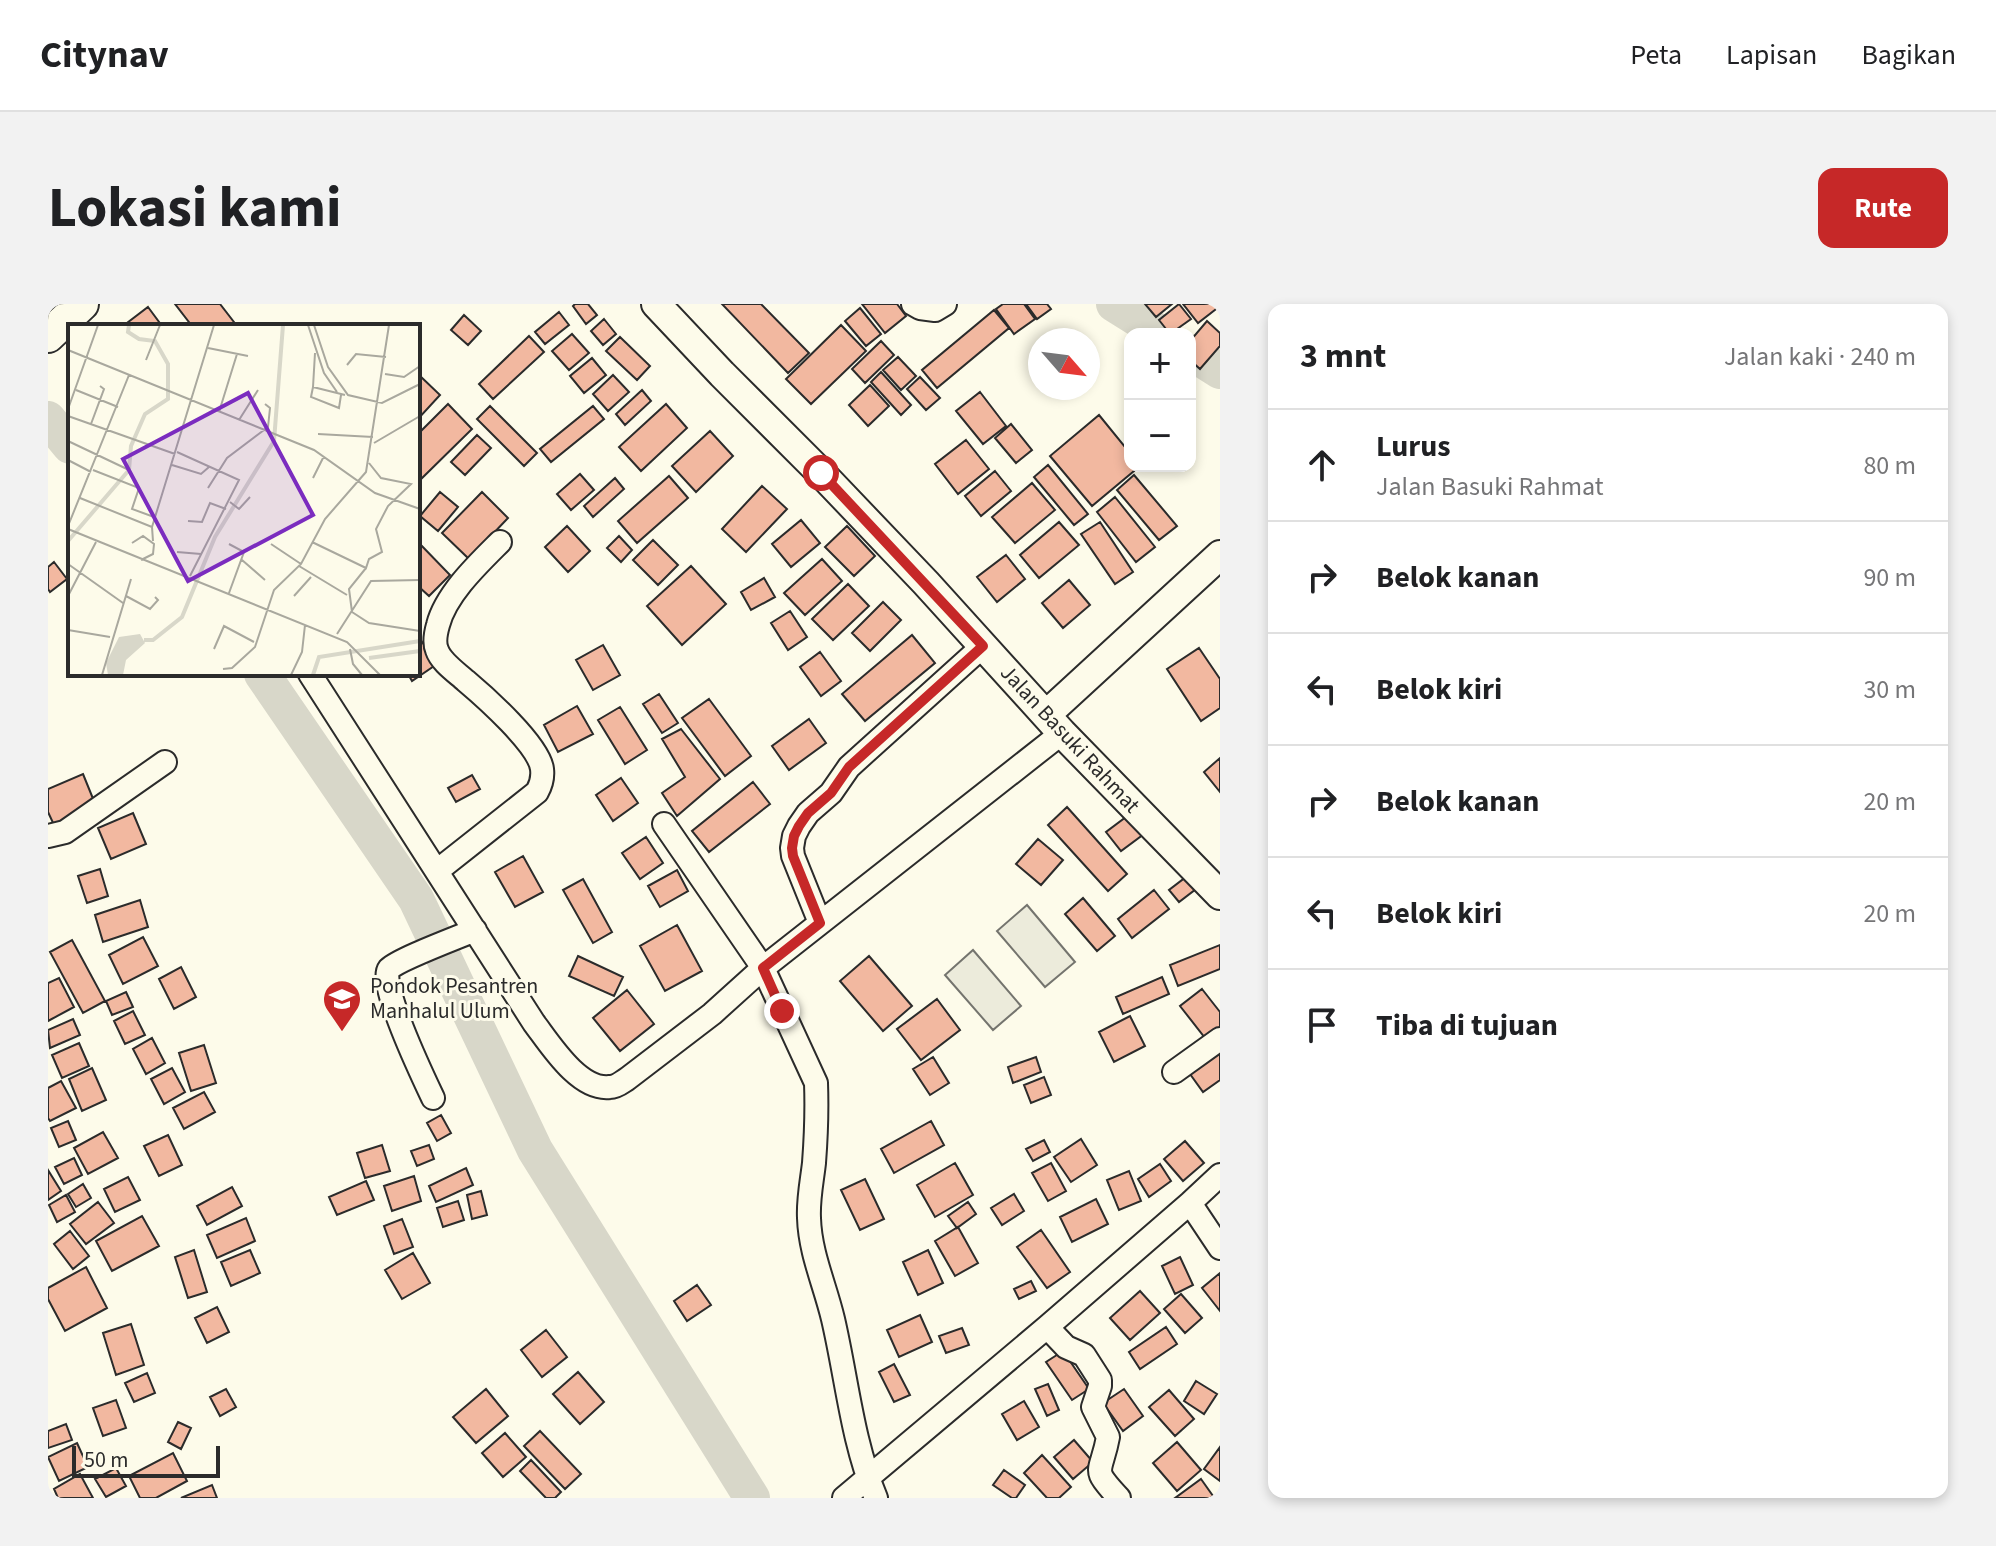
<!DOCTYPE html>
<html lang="id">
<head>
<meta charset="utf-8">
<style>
	:root { --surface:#fff; --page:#f2f2f2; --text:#202124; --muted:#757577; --line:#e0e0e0; --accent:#c62828 }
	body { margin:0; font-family:"Source Sans 3",sans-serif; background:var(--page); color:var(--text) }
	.controls { position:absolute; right:24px; top:24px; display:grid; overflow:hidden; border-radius:16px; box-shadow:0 4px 12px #0003 }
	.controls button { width:72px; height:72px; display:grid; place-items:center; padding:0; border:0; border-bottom:2px solid var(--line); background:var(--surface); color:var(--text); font:40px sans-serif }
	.compass { position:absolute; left:980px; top:24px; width:72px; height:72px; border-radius:50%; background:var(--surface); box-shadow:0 4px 12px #0003; rotate:118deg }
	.scale { position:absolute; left:24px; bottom:20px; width:148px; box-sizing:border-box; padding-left:8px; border:4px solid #2b2b2b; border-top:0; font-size:22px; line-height:28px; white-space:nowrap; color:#2b2b2b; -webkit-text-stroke:6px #fdfbea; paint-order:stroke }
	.stop { position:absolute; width:24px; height:24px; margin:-18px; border:6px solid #c62828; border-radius:50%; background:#fff }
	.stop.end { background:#c62828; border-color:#fff; box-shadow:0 2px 8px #0008 }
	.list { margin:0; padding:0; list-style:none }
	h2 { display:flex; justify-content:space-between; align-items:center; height:104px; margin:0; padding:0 32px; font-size:34px }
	h2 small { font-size:26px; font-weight:400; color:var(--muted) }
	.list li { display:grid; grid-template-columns:52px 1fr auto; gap:24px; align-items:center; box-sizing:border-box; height:112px; padding:0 32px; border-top:2px solid var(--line) }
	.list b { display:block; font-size:30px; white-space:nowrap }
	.list p { margin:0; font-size:26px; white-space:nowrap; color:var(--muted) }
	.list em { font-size:26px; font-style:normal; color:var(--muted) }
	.icon { flex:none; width:44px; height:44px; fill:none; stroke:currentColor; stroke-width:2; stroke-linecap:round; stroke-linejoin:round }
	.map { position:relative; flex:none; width:1172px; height:1194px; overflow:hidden; border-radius:16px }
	header { display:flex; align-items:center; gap:48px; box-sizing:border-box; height:112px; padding:0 40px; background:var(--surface); border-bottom:2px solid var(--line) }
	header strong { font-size:38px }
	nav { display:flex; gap:44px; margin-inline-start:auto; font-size:28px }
	.intro { display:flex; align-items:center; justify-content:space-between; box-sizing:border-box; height:192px; padding:0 48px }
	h1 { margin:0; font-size:56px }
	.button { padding:20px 36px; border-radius:16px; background:var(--accent); color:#fff; font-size:28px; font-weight:700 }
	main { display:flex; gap:48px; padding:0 48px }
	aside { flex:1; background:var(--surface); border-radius:16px; box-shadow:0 4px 12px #0003 }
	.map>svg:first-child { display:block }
	.green { fill:#ecebdb; stroke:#74746e; stroke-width:2 }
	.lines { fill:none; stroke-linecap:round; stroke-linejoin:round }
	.river { stroke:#d8d7c9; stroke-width:36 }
	.building { fill:#f2b8a0; stroke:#2b2b2b; stroke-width:2 }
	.minor-casing { stroke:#2b2b2b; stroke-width:26 }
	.major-casing { stroke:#2b2b2b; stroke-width:32 }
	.highway-casing { stroke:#2b2b2b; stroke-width:36 }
	.minor { stroke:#fdfbea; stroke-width:22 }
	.major { stroke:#fdfbea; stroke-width:28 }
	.highway { stroke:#fdfbea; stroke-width:32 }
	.route { stroke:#c62828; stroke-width:10 }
	.labels { text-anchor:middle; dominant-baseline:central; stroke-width:6; stroke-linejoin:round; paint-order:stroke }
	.street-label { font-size:22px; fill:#2b2b2b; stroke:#fdfbea }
	.poi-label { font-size:22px; fill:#2b2b2b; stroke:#fdfbea; text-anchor:start }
	.inset-river { fill:none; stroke:#d8d7c9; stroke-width:4 }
	.inset-road { fill:none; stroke:#a9a89e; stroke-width:2 }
	.view { fill:#7b2cbf; fill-opacity:0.15; stroke:#7b2cbf; stroke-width:4 }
	.inset-edge { fill:none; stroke:#2b2b2b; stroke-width:4 }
</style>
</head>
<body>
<header>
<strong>Citynav</strong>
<nav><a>Peta</a><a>Lapisan</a><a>Bagikan</a></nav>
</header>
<div class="intro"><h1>Lokasi kami</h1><a class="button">Rute</a></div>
<main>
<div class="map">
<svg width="1172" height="1194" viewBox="0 0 1172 1194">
	<rect width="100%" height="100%" fill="#fdfbea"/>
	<!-- green -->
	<path class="green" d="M979 601 1027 658 997 683 949 627Z
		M925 646 973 702 945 726 897 671Z"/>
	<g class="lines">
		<!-- river -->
		<path class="river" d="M1066 0 1114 30
			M1142 48 1172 67
			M0 115 22 142
			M214 370 368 595 487 846 704 1194"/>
	</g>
	<!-- building -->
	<path class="building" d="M127 0H172L189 22H144Z
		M527 0H540L549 11 538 20 525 2Z
		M674 0H713L761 49 740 69Z
		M814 0H849L858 12 837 29Z
		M955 0H976L987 15 966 30 948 5Z
		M978 0H999L1003 5 989 15Z
		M1097 0H1124L1108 13Z
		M1131 0 1143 15 1122 30 1111 16Z
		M1135 0H1172V2L1150 19Z
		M100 3 114 22H75Z
		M812 4 833 30 818 42 797 17Z
		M946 6 961 24 889 84 874 66Z
		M511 8 521 21 497 40 487 28Z
		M416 11 433 27 420 41 403 26Z
		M556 15 568 30 555 41 543 27Z
		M1159 17 1172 29V42L1152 65 1142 56V37Z
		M793 21 818 47 763 100 738 75Z
		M524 30 541 49 521 66 504 47Z
		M481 32 496 48 445 95 431 80Z
		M572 33 602 62 589 76 558 47Z
		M833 37 846 51 817 79 804 65Z
		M850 53 868 72 853 86 835 66Z
		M544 54 558 71 536 89 522 72Z
		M833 68 863 101 853 111 823 78Z
		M370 70 392 91 370 115Z
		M565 71 581 88 560 107 545 90Z
		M872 73 892 94 878 106 859 85Z
		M822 81 841 102 820 122 801 101Z
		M594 86 603 97 577 121 568 110Z
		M932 88 958 122 935 140 908 107Z
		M400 100 424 125 370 178V130Z
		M618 100 639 124 593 167 571 143Z
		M442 102 489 149 476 162 429 115Z
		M545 102 556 115 503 158 492 145Z
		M1051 111 1082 149V162H1092L1044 202 1002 152Z
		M963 120 984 146 968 159 947 134Z
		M662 127 685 152 648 188 624 162Z
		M429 131 443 144 417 171 403 158Z
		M918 136 941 165 910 190 887 160Z
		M1000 161 1040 210 1026 221 986 173Z
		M947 167 963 187 933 212 917 192Z
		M532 170 546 186 523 206 509 190Z
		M1086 171 1129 222 1111 236 1069 186Z
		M621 172 640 194 589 239 570 217Z
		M567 174 576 185 545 213 536 202Z
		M984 179 1007 206 967 239 944 213Z
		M714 182 739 205 698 248 674 225Z
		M392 188 410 203 390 227 372 212Z
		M434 188 460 214 421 255 394 229Z
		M1067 193 1107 243 1088 258 1049 208Z
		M753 216 772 239 743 263 724 240Z
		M1011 218 1031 241 991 274 972 251Z
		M1052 218 1085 268 1067 280 1033 230Z
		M519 222 542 247 520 268 497 243Z
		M799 222 827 252 806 272 777 243Z
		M571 232 584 246 573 258 559 244Z
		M605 236 630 261 610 281 585 256Z
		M370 238 402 271 381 292 370 282Z
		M958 251 977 275 949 298 929 273Z
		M774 255 794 277 757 311 736 289Z
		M6 258 19 275 2 288 0 285V263Z
		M643 262 678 300 634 341 599 302Z
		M716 274 727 293 703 306 693 288Z
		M1021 276 1042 301 1015 324 994 299Z
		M800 280 821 302 785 336 764 315Z
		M835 298 853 316 822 347 804 329Z
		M742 307 759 333 740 346 723 319Z
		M864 331 887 359 817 417 794 390Z
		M370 332 389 360 364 377 360 370H370Z
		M555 341 572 371 545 386 528 356Z
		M1151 344 1172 375V404L1153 417 1119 365Z
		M772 348 793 377 773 392 752 363Z
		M611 390 630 419 614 429 595 400Z
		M661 395 703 452 677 472 634 414Z
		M529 402 545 430 510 448 496 421Z
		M572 403 599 446 577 460 550 416Z
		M761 415 778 439 741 466 724 442Z
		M633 425 672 475 629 512 614 489 637 473 614 435Z
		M1172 454V488L1156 468Z
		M35 470 48 502 6 521 0 508V485Z
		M424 471 432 485 408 498 400 484Z
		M573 474 590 499 565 517 548 491Z
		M705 478 722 500 661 548 644 527Z
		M1019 503 1079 570 1060 587 1000 521Z
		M85 509 98 540 63 555 50 524Z
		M1082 510 1096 530 1073 547 1058 528Z
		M598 533 615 559 592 575 574 549Z
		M990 535 1015 556 993 581 968 560Z
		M475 552 495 588 467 603 447 568Z
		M52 565 60 592 39 599 30 572Z
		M629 566 640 587 612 603 600 582Z
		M1138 573 1148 585 1131 598 1121 586Z
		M535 575 564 628 545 639 515 586Z
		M1106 586 1121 605 1084 634 1070 615Z
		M1035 594 1067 632 1049 647 1017 610Z
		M92 596 100 623 55 638 47 611Z
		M629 621 654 667 617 687 592 642Z
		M95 633 110 662 75 680 61 651Z
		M24 636 57 697 35 709 2 648Z
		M1172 641V665L1130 682 1122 661Z
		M530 652 575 673 566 692 521 672Z
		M821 652 864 702 835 727 792 677Z
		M133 663 148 693 126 705 111 675Z
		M1114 673 1121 690 1075 710 1068 693Z
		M11 674 26 703 0 717V679Z
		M1154 685 1172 708V730L1161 739 1132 702Z
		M579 686 606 720 572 747 545 714Z
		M78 688 85 703 64 711 58 697Z
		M889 695 912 726 873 756 849 725Z
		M85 707 97 731 77 740 66 717Z
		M1082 712 1097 742 1066 758 1051 728Z
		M25 715 32 731 2 744 0 726Z
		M104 734 117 759 98 770 85 745Z
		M31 739 41 762 14 774 4 751Z
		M156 741 168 779 143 787 131 749Z
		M1172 749V776L1155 788 1142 770Z
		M885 753 901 779 882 791 865 765Z
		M988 753 993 768 965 779 960 763Z
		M44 764 58 796 34 807 21 775Z
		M124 764 137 788 116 800 103 775Z
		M996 773 1003 791 983 799 976 781Z
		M13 777 28 804 2 817 0 814V784Z
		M156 788 167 808 136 825 125 804Z
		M393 811 403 829 389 837 379 819Z
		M20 817 28 836 11 843 3 824Z
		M883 817 896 841 846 869 833 845Z
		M55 828 70 854 40 870 26 844Z
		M120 831 134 861 111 872 96 842Z
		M1033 835 1049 861 1023 878 1006 853Z
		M996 836 1002 848 985 857 978 845Z
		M1137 837 1156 859 1135 877 1116 855Z
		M334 841 342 867 317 874 309 849Z
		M381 841 386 855 369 862 363 847Z
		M26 854 34 871 16 880 7 863Z
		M907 859 925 891 887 913 869 881Z
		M1003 859 1018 887 1000 897 984 869Z
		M1112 860 1123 877 1101 893 1090 875Z
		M418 864 425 881 388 898 381 882Z
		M0 866 13 887 0 896Z
		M1081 867 1093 897 1071 906 1059 876Z
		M366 872 373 897 344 907 336 882Z
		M80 873 92 896 67 908 56 885Z
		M817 875 836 915 812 926 793 886Z
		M318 877 326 896 289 911 281 893Z
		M35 880 43 894 28 903 20 890Z
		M184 883 194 902 159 921 149 902Z
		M433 887 439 911 424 915 419 891Z
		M966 890 976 907 954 921 943 904Z
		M18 891 27 908 9 918 1 901Z
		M1048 895 1060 920 1024 938 1012 913Z
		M410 897 416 916 395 923 389 904Z
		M50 898 66 919 38 940 22 920Z
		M920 898 928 910 909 924 900 912Z
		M94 912 111 942 64 967 48 937Z
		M198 914 207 937 169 954 159 931Z
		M354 915 365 943 346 950 336 922Z
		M910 923 930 959 907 972 887 937Z
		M993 926 1022 968 999 984 969 943Z
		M22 927 41 952 25 965 6 940Z
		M146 946 159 988 140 994 127 953Z
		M202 946 212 969 183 982 173 958Z
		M880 946 895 979 870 991 855 958Z
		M365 949 382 979 354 995 337 966Z
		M1132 953 1145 981 1127 990 1114 962Z
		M38 963 59 1004 17 1027 0 995V984Z
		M1172 969V1007L1154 984Z
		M983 977 988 987 971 995 966 985Z
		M649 981 663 1001 639 1017 626 997Z
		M1092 987 1112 1009 1082 1036 1062 1014Z
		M1133 990 1154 1014 1137 1029 1116 1005Z
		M169 1003 181 1028 159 1039 147 1014Z
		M872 1011 884 1038 851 1053 839 1026Z
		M83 1020 96 1061 68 1071 55 1029Z
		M1118 1023 1129 1040 1092 1065 1081 1048Z
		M914 1024 921 1041 898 1049 891 1032Z
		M498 1026 519 1053 494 1073 473 1046Z
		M1015 1047 1041 1085 1024 1096 998 1058Z
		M846 1060 862 1091 846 1098 831 1068Z
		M530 1068 556 1098 532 1120 505 1090Z
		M99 1069 107 1089 86 1098 77 1079Z
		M1148 1077 1169 1090 1156 1110 1136 1097Z
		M1000 1080 1011 1106 999 1112 987 1085Z
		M178 1085 188 1103 172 1112 162 1093Z
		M438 1085 460 1112 428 1139 405 1113Z
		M1076 1085 1095 1112 1075 1127 1055 1099Z
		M1121 1086 1146 1115 1127 1132 1101 1103Z
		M68 1096 78 1124 55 1132 45 1104Z
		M976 1097 991 1123 969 1136 954 1110Z
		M130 1118 143 1124 133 1145 120 1138Z
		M18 1120 24 1136 0 1144V1127Z
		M492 1127 533 1170 517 1185 476 1142Z
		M457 1129 478 1153 455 1173 434 1149Z
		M1026 1136 1045 1158 1025 1175 1006 1153Z
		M1129 1138 1153 1166 1129 1187 1105 1159Z
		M29 1139 40 1163 11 1177 0 1153Z
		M1172 1143V1177L1156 1165Z
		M125 1149 139 1177 108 1194H92L81 1172Z
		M994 1151 1023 1183 1011 1194H999L976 1169Z
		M483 1156 513 1188 507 1194H498L472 1167Z
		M68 1164 78 1182 58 1193 47 1175Z
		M956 1166 977 1181 968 1194H964L945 1181Z
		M32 1170 45 1194H10L6 1185Z
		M1153 1175 1165 1192 1162 1194H1127Z
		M164 1181 169 1194H133Z"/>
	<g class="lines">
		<!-- minor casing -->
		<g class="minor-casing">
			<path id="minor" d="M865 0 872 4 887 6 897 0
				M262 370 486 719C502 740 531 787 562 783 569 783 574 778 579 775L664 710 715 664 1014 429
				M616 520 715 664 768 779C769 806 768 833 766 859 764 877 760 895 761 914 762 949 777 981 785 1015 799 1075 804 1137 828 1194
				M0 532 17 528 117 458
				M389 567 489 488C493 481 495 473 494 465 491 441 437 393 418 377 408 368 393 358 389 346 386 339 388 328 390 321 398 290 430 260 452 238
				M772 619 745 552 744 544 746 532 751 522 760 509 783 489 801 463 935 342
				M1126 768 1172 735
				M385 794C376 775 330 679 341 665 351 655 411 633 427 626
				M1142 899 1172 944
				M999 1023 1018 1043 1036 1051 1052 1076V1082L1045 1103 1060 1133C1053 1171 1042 1163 1071 1194
				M796 1194 999 1023 1142 899 1172 871"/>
		</g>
		<!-- major casing -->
		<g class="major-casing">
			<path id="major" d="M608 0 674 70 773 169 878 279 1014 429 1172 591
				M999 410 1172 251"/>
		</g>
		<!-- highway casing -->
		<g class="highway-casing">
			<path id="highway" d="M0 32 34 0"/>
		</g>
		<!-- minor -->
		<use href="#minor" class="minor"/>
		<!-- major -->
		<use href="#major" class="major"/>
		<!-- highway -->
		<use href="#highway" class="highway"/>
	</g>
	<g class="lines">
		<!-- route -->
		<path class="route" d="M734 707 715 664 772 619 745 552 744 544 746 532 751 522 760 509 783 489 801 463 935 342 773 169"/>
	</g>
	<!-- icons -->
	<defs>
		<g id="school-pin" transform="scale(2)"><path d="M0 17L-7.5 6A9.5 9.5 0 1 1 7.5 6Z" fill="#c62828" stroke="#fdfbea"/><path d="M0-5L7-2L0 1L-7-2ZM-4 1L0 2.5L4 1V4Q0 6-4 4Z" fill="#fff"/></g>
	</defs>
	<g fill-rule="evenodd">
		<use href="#school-pin" x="294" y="695"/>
	</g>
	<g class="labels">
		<!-- street labels -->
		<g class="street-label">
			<text transform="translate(1022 435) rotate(47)">Jalan Basuki Rahmat</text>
		</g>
		<!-- poi labels -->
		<g class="poi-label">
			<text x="322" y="682">Pondok Pesantren<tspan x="322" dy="25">Manhalul Ulum</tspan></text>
		</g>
	</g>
	<!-- overview -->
	<g transform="translate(20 20)">
		<rect width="352" height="352" fill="#fdfbea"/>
		<path d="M72 310 77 319 58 336 55 351H40L38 339 51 313Z" fill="#d8d7c9"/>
		<path class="inset-river" d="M0 217 61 146 63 122 77 90 100 75V40L87 17 71 15 60 8 61 1M76 316H85L114 293 147 213 206 117 215 1M301 334 352 327M245 351 251 333 352 317"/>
		<path class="inset-road" d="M240 1 256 49 269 68M246 1 260 43 280 71 314 79 352 60M140 24 180 32M0 26 246 126 307 169 352 185M78 36 92 1M279 41 288 30 318 33M317 50 336 53 352 42M245 63 247 29M8 66 50 83M273 71 271 84 243 73 245 63 277 71M0 85 30 1M151 88 169 30M0 92 107 130M171 96 190 66M23 100 36 65 32 62M250 110 305 113M0 117 61 146M306 119 352 92M109 128 171 156 122 252M0 136 23 148M104 141 133 150 141 143M25 146 71 164 64 185 86 193M245 154 256 132M140 164 159 134 200 103 202 84 197 80M12 174 84 203M162 178 171 185 182 173M120 197 134 198 142 179 158 185M0 202 61 51M0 205 279 318 312 351M85 217 84 203 146 1M244 218 298 244 301 235 314 228 308 205 320 182 343 160 313 154 301 139M64 219 75 212 86 220 85 230 73 236M203 220 233 240M109 228 133 230M174 236 197 256M0 240 55 279M231 242 279 271M298 244 281 265 284 288 301 299 352 307M161 269 176 228 161 220M0 272 28 218M58 272 82 285 90 276 87 273M226 272 243 253M0 306 42 313M269 310 303 257 352 256M146 325 156 302 186 318M282 325 285 340 294 351M155 345 164 344 187 323 206 266 233 240 257 195 298 148 321 1M34 351 63 255M223 351 234 328 237 301"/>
		<path class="view" d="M180 69 245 191 120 257 55 135Z"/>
		<rect width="352" height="352" class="inset-edge"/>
	</g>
</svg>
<div class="controls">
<button>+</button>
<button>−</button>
</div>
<svg class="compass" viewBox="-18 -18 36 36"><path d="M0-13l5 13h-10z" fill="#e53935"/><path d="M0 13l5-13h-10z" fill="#757577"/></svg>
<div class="scale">50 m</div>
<div class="stop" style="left:773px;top:169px"></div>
<div class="stop end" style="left:734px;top:707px"></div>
</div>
<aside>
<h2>3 mnt<small>Jalan kaki · 240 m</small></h2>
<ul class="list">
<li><svg class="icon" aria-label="ahead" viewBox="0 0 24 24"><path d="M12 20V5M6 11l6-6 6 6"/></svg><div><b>Lurus</b><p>Jalan Basuki Rahmat</p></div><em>80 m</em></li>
<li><svg class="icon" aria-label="right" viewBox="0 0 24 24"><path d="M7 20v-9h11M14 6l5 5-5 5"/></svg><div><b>Belok kanan</b></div><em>90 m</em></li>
<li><svg class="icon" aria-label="left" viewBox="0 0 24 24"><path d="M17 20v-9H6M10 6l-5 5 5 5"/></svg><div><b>Belok kiri</b></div><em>30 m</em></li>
<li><svg class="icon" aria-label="right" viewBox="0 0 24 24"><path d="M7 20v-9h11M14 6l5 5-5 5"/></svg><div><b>Belok kanan</b></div><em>20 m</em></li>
<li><svg class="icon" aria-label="left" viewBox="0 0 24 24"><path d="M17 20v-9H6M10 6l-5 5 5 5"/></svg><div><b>Belok kiri</b></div><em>20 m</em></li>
<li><svg class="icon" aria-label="arrive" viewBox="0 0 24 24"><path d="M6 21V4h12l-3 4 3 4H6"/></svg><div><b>Tiba di tujuan</b></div></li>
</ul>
</aside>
</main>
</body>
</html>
